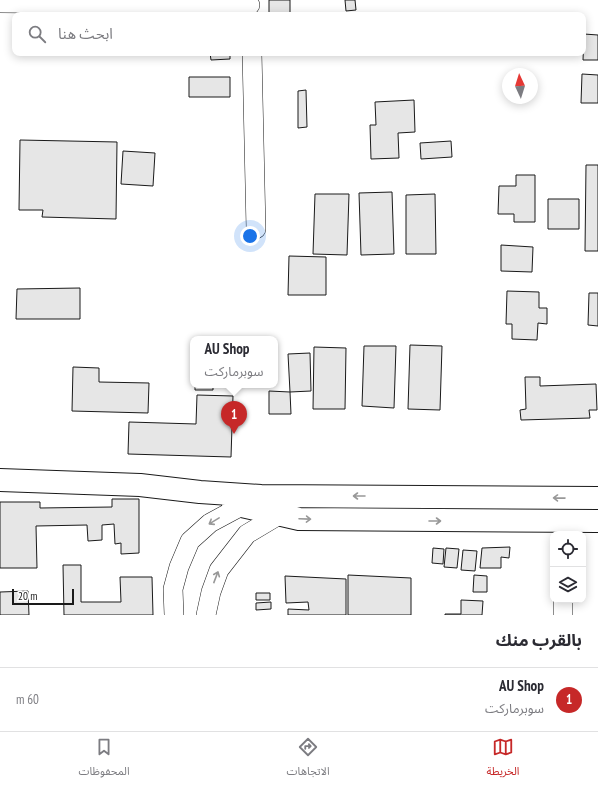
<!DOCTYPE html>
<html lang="ar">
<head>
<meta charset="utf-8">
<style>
	:root { --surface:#fff; --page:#f7f7f7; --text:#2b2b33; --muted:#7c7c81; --line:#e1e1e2; --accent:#c62828 }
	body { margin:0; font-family:"PT Sans Narrow","Noto Sans Arabic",sans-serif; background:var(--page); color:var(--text); direction:rtl }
	.controls { position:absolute; right:12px; bottom:12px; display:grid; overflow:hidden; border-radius:8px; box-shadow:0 2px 10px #0003 }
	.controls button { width:36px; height:36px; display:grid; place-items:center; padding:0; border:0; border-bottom:1px solid var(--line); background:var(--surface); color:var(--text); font:20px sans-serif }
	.compass { position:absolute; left:502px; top:68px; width:36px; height:36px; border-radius:50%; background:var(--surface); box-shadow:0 2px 10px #0003; rotate:356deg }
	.scale { position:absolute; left:12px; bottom:10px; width:62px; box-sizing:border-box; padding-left:4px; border:2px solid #1a1a1a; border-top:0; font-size:11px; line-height:14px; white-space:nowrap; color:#1a1a1a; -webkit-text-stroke:3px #fff; paint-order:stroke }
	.you { position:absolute; left:250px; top:236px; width:14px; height:14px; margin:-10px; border:3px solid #fff; border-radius:50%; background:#1a73e8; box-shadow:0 0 0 6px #1a73e833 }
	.badge { display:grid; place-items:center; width:26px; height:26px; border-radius:50%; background:var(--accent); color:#fff; font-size:13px; font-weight:700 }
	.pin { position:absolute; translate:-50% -33px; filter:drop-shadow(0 1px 2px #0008) }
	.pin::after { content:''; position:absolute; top:21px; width:14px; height:12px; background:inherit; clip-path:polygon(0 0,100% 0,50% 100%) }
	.popup { position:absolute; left:190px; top:336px; width:88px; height:52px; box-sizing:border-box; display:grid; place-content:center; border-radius:8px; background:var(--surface); filter:drop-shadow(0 1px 3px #0005); font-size:13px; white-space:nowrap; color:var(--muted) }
	.popup b { font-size:15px; color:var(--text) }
	.popup::after { content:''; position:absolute; left:50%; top:100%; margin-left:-8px; border:8px solid transparent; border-top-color:var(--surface) }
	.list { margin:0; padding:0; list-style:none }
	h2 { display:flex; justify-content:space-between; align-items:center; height:52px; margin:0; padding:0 16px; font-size:17px }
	h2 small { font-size:13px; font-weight:400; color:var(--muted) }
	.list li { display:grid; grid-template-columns:26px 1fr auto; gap:12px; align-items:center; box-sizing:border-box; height:64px; padding:0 16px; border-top:1px solid var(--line) }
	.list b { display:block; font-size:15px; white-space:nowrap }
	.list p { margin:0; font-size:13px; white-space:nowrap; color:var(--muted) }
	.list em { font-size:13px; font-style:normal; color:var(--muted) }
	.icon { flex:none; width:22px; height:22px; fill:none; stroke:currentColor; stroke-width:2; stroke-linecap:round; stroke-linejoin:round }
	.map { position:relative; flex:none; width:598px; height:615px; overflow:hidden; direction:ltr }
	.search { position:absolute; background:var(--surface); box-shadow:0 2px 10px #0003; left:12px; right:12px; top:12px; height:44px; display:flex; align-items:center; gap:10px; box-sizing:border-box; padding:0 14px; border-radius:8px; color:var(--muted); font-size:15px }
	.sheet { height:116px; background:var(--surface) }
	nav { display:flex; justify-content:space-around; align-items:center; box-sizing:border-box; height:56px; border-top:1px solid var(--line); background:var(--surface); font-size:11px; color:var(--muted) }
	nav a { display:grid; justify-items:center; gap:2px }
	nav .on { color:var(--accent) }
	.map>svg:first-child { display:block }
	.building { fill:#e6e6e6; stroke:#1a1a1a }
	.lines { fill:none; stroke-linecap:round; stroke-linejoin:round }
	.street-casing { stroke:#1a1a1a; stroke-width:20 }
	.secondary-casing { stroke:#1a1a1a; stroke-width:24 }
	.street { stroke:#fff; stroke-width:19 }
	.secondary { stroke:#fff; stroke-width:22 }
	.oneway { stroke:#989898 }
</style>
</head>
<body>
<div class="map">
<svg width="598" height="615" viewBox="0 0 598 615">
	<rect width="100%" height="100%" fill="#fff"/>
	<!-- building -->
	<path class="building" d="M269 0H290V15H269Z
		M345 0H355L356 10 346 11Z
		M584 34 598 35V60H583Z
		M210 53H230V59L211 60Z
		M582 74 598 75V103H581Z
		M189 77H230V97H189Z
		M306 90 307 127 298 128V91Z
		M414 100 415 132 398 133 399 158 371 159 370 125H376L375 102Z
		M20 140 117 142 116 219 42 217 43 210H19Z
		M451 141 452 157 421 159 420 143Z
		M123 151 155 153 153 186 121 184Z
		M586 165H598V251H585Z
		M516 175H535V222H514V214H498L499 186H516Z
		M392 192 394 254 361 255 359 193Z
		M315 194H349L347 255 313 254Z
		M435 194 436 254H406V195Z
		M548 199H579V229H548Z
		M501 245 533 247 532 272 501 271Z
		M289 256 326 257V295H288Z
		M80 288V319H16L17 289Z
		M507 291 539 292V308H547V324L538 323 537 340 512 339V324H506Z
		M589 293H598V326L588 325Z
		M410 345 442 346 440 410 408 409Z
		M364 346H396L394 408 362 406Z
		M314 347 346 348 345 409H313Z
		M310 353 311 391 290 392 288 354Z
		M73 367 99 368V382L149 383 148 413 72 411Z
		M525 377H540V386L596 384 597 410H589L590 418 521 420 520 410 526 409Z
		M195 385H213V390H195Z
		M269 391 290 392 291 414H269Z
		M197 395 233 396 231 457 128 454 129 422 196 424Z
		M112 499H139V553L121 554V543L115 544 114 524 102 525V540L88 541 87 525 36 526 37 568H0V502H40V508L112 507Z
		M510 547 509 558 501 557V568H480L482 548Z
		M433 548 444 549 443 564 432 563Z
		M446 548 459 549 457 568 444 567Z
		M463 550 477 551 475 571 461 570Z
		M63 565H81V602H121L120 577H152L153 615H64Z
		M348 575 411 578V615H348Z
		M474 575 487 576V592H473Z
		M285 576 346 579V615H288V609L309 610 308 602 286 603Z
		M28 591 29 615H0V592Z
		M256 593H270V600H256Z
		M461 600 483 601 482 615H445V614H461Z
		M271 602V609L256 610V603Z"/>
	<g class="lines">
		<!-- street casing -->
		<g class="street-casing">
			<path id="street" d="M0 3 250 5
				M252 53 256 229
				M174 615 173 589 179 567 190 541 210 523 251 501
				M206 615 211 592 219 570 247 534 279 515 287 508
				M563 615V600"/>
		</g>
		<!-- secondary casing -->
		<g class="secondary-casing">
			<path id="secondary" d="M0 480 140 485 200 492 261 496 598 498
				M233 504 299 519 598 521"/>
		</g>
		<!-- street -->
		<use href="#street" class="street"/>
		<!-- secondary -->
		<use href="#secondary" class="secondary"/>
	</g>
	<!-- one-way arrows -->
	<defs><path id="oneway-shaft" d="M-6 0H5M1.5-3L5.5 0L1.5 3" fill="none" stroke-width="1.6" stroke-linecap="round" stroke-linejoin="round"/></defs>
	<g class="oneway">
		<use href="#oneway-shaft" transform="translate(359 496) rotate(-180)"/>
		<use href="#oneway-shaft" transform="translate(559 498) rotate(-179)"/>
		<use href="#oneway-shaft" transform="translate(305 519) rotate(2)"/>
		<use href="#oneway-shaft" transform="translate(214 521) rotate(149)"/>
		<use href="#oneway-shaft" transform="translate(435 521)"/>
		<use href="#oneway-shaft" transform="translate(216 577) rotate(-69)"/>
	</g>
</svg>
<div class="controls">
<button><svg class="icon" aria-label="locate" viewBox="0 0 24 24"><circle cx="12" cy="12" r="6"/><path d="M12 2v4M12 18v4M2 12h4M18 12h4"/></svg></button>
<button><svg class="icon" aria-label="layers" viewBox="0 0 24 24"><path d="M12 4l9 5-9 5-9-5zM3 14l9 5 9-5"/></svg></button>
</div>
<svg class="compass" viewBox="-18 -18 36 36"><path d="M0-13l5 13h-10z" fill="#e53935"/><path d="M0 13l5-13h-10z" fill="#7c7c81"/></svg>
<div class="scale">20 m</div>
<div class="you"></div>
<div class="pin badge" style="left:234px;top:434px">1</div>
<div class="popup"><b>AU Shop</b>سوبرماركت</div>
<div class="search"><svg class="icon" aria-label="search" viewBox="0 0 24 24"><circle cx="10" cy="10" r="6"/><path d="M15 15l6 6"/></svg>ابحث هنا</div>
</div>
<section class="sheet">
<h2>بالقرب منك<small></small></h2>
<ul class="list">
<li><span class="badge">1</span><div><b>AU Shop</b><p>سوبرماركت</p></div><em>60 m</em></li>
</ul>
</section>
<nav>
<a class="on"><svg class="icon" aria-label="map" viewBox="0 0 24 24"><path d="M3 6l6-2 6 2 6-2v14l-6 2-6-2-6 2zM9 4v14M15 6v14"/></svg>الخريطة</a>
<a><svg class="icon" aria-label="directions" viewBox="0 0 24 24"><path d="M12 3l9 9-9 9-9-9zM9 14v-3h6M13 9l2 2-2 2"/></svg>الاتجاهات</a>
<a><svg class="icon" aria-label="saved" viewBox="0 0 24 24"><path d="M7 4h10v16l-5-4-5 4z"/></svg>المحفوظات</a>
</nav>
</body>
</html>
